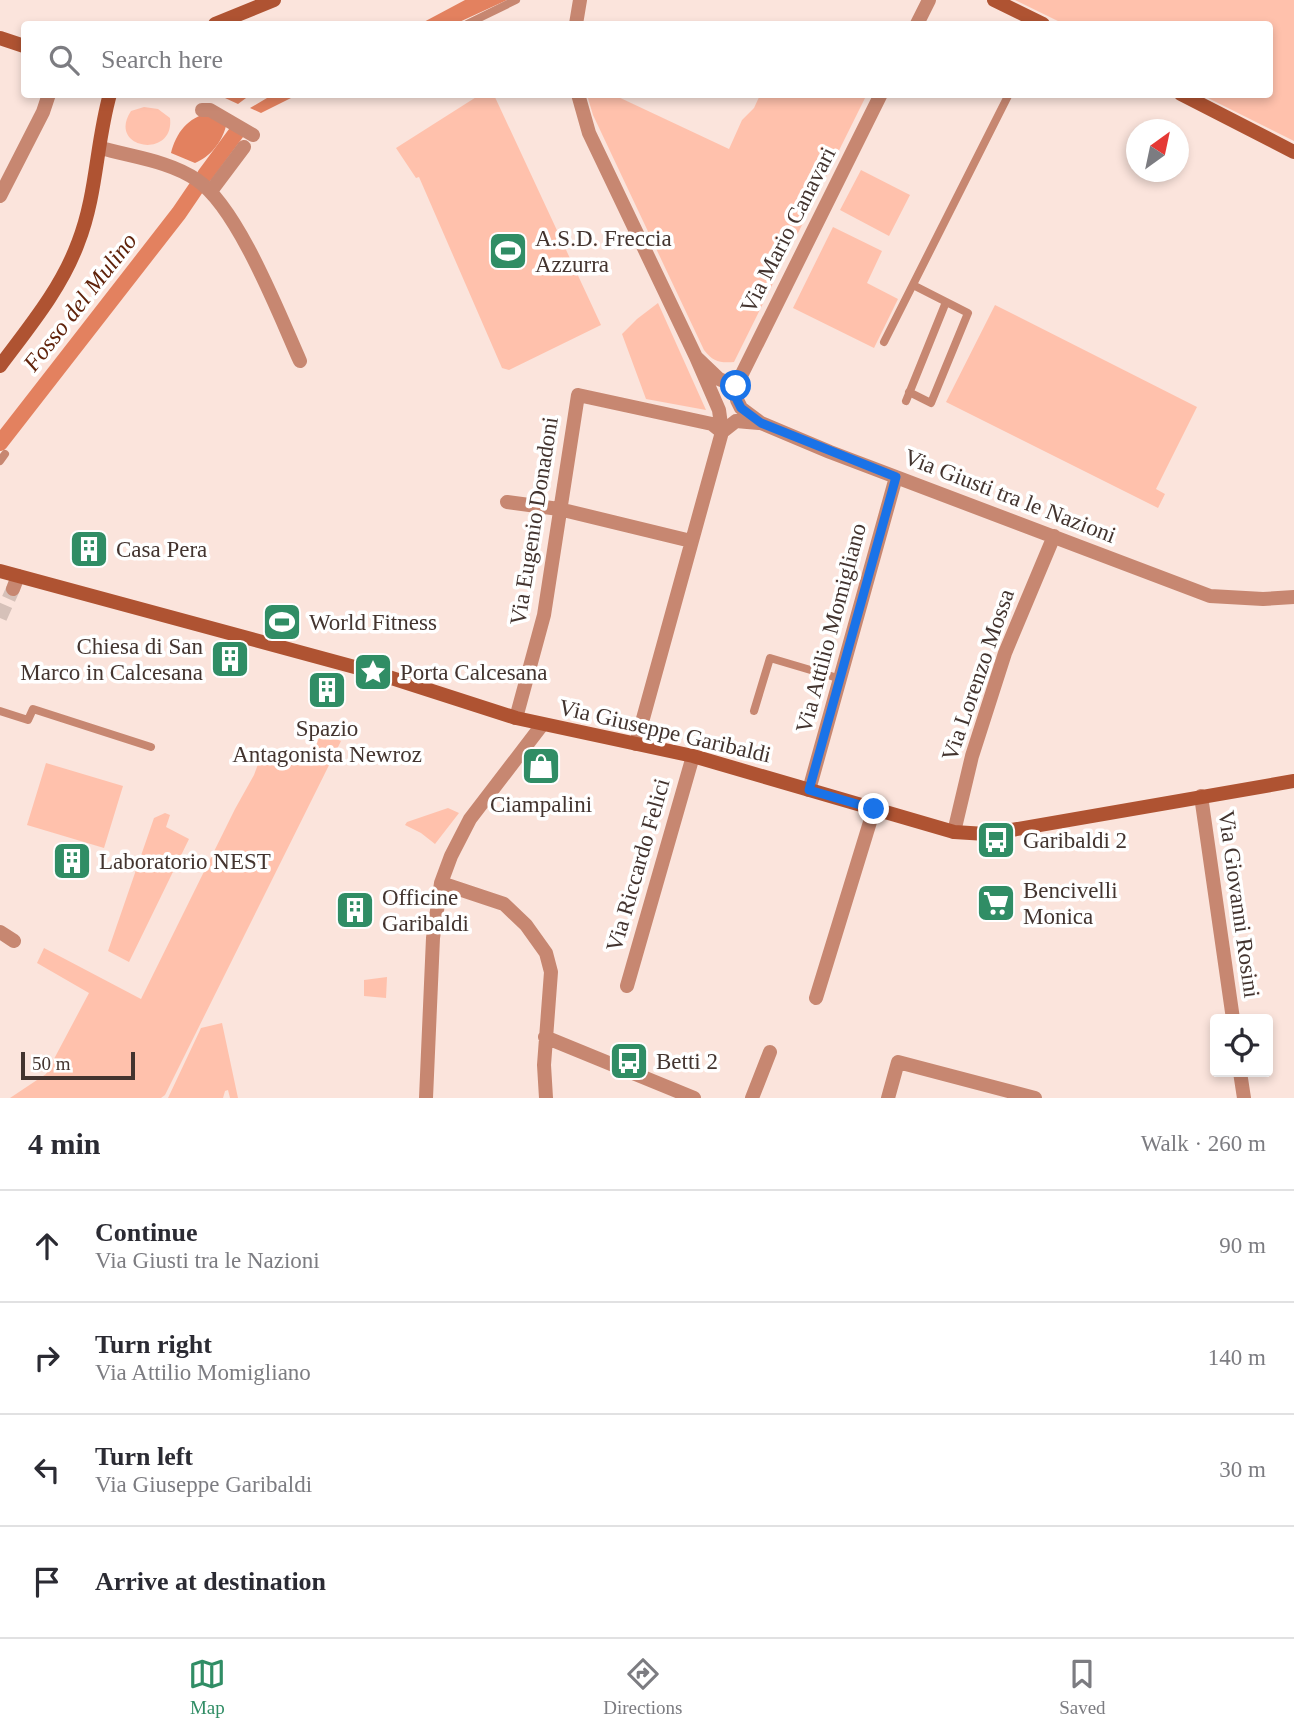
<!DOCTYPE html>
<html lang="en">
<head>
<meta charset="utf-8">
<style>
	:root { --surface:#fff; --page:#f7f7f7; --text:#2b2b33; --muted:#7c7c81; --line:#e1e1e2; --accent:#308d65 }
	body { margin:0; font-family:Georgia,serif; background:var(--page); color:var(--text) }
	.controls { position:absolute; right:21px; bottom:21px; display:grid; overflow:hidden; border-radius:7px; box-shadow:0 4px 10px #0003 }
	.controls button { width:63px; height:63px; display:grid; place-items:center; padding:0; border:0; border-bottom:2px solid var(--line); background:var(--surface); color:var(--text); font:35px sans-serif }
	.compass { position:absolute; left:1126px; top:119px; width:63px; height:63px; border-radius:50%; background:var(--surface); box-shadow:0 4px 10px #0003; rotate:33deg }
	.scale { position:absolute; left:21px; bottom:18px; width:114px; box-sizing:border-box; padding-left:7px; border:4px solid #43342f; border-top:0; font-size:19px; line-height:24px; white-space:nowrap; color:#43342f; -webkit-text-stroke:5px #fff; paint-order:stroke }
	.stop { position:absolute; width:21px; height:21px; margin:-16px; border:5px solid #1a73e8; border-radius:50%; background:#fff }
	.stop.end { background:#1a73e8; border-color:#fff; box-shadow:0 2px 7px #0008 }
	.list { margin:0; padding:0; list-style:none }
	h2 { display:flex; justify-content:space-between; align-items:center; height:91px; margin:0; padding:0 28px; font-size:30px }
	h2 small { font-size:23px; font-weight:400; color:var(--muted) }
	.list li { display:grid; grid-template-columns:46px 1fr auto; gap:21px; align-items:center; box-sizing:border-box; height:112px; padding:0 28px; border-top:2px solid var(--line) }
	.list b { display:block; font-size:26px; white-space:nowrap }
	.list p { margin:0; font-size:23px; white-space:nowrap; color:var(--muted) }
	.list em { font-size:23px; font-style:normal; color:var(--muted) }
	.icon { flex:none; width:38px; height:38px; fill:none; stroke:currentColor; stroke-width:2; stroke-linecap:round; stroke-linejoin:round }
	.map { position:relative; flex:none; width:1294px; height:1098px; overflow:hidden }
	.search { position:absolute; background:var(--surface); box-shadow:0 4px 10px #0003; left:21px; right:21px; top:21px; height:77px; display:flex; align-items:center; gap:18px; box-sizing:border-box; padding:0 24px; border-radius:7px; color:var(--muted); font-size:26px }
	.sheet { height:539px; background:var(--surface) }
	nav { display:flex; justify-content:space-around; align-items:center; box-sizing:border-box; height:98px; border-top:2px solid var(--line); background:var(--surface); font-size:19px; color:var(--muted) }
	nav a { display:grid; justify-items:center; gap:4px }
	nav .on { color:var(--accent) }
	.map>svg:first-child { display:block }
	.green { fill:#ffc1ac }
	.water { fill:#e3815f }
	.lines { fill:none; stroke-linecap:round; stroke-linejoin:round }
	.canal { stroke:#e3815f; stroke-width:16 }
	.street-tunnel { stroke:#d6c1b9; stroke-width:14; stroke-dasharray:14 7; stroke-linecap:butt }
	.lane { stroke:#c78771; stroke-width:8 }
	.street { stroke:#c78771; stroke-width:14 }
	.secondary { stroke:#af5332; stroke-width:14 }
	.route { stroke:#1a73e8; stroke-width:9 }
	.labels { text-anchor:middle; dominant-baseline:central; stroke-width:7; stroke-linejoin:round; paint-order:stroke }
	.street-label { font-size:23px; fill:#43342f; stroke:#fff }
	.poi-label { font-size:23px; fill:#43342f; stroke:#fff; text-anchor:start }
	.water-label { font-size:24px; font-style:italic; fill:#60230b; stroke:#fff }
</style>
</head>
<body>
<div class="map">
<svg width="1294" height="1098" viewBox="0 0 1294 1098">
	<rect width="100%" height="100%" fill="#fbe4dc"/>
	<!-- green -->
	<path class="green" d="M1015 0H1294V141L1202 95 1270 94V24H1064Z
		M481 94 494 95 601 325 509 370 502 368 419 177 416 178 396 148Z
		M863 94 866 96 734 362C720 363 713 362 704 350L593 115 587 95H614L729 149 742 120 754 108 760 95Z
		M144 107 158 109 170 118C175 160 106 149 131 111Z
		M861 170 910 195 889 236 840 210Z
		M833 227 882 251 867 283 898 299 874 348 793 308Z
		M658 303 706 410 646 399 622 334 637 319Z
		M995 305 1197 407 1156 489 1165 494 1158 508 946 402Z
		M322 733 341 741 165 1095 161 1098H10L46 1074 89 993 37 963 44 948 141 999 235 809 254 775 264 748 304 765Z
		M46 763 123 786 104 848 27 825Z
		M448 808 459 813 435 844 421 833 405 825 407 822Z
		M165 813 170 815 166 827 189 839 129 962 108 951 154 818Z
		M387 977 386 998 364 996V980Z
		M222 1023 238 1098H230L228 1090 225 1091 223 1098H168L201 1028Z"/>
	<!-- water -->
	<path class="water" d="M465 0H507L455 24H420Z
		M231 95V94L297 95 261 113 250 108 272 95 246 98 238 104 225 98Z
		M209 113 226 126C222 142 210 157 195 163L171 153C176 133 188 117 209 113Z"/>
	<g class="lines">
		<!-- canal -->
		<path class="canal" d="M205 175 239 129
			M0 443 179 213 196 188"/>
		<!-- street-tunnel -->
		<path class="street-tunnel" d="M0 618 13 589"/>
		<!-- lane -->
		<path class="lane" d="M467 24 516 0
			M884 342 1009 94
			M909 392 931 403 968 313 913 285
			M906 401 946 302
			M0 461 5 454
			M0 711 28 720 33 709 151 747
			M754 711 770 658 841 679"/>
		<!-- street -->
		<path class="street" d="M576 24 580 0
			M917 24 929 0
			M578 94 589 133 696 357 719 379 736 386
			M881 94 736 386 737 400 741 408 761 423 830 452 1210 596 1263 599 1294 597
			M202 110H210L253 135
			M101 148C132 157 170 161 197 180 238 208 279 314 300 361
			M211 191 244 147
			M0 196 43 112 49 94
			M507 502 559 509 691 541
			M13 589 18 576
			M516 718 544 615 578 395 712 424 722 432 736 421 759 423
			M636 744 722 432 719 410 696 357
			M809 790 896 477
			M1201 796 1233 1019
			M954 832 972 756 1005 653 1054 536
			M441 883 504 904 526 925 546 953 551 972 544 1065 546 1098
			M0 932 14 941
			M627 986 693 756
			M816 998 874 809
			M545 1037 694 1098
			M1240 1072 1244 1098
			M426 1098 433 938 441 883 451 856 470 819 542 725
			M752 1098 770 1052
			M888 1098 898 1062 1035 1098"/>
		<!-- secondary -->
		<path class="secondary" d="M994 0 1043 24
			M215 24 274 0
			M0 38 24 46
			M1181 94 1294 152
			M0 366C29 327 61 289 78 243 97 195 96 143 110 94
			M0 571 373 672 516 718 693 756 954 832 986 834 1006 831 1294 781"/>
	</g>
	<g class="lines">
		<!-- route -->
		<path class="route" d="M736 386 737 400 741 408 761 423 896 477 809 790 874 809"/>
	</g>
	<!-- icons -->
	<defs>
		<g id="stadium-square" transform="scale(2.0125)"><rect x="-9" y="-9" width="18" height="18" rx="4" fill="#308d65" stroke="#fff"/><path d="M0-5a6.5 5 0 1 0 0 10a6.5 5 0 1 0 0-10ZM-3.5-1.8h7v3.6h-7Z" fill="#fff"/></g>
		<g id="building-square" transform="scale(2.0125)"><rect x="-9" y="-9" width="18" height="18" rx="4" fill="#308d65" stroke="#fff"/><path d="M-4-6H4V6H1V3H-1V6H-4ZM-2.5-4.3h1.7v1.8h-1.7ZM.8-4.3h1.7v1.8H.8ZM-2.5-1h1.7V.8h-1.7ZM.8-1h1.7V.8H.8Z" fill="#fff"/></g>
		<g id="sight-square" transform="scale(2.0125)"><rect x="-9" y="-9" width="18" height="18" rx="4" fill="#308d65" stroke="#fff"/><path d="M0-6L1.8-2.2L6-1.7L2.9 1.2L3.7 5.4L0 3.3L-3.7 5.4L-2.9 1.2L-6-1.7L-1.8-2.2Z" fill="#fff"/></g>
		<g id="shop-square" transform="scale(2.0125)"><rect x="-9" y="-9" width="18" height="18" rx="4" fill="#308d65" stroke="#fff"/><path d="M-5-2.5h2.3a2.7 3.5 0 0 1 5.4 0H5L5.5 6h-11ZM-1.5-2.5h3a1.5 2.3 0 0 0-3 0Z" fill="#fff"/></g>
		<g id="bus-square" transform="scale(2.0125)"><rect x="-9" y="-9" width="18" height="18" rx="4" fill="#308d65" stroke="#fff"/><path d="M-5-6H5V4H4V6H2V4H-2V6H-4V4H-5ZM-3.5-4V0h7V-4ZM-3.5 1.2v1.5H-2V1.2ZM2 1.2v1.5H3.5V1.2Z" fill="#fff"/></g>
		<g id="supermarket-square" transform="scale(2.0125)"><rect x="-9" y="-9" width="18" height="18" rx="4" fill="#308d65" stroke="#fff"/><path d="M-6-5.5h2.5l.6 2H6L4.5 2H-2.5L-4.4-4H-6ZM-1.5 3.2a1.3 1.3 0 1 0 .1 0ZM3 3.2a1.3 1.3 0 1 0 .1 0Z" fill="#fff"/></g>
	</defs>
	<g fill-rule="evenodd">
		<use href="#stadium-square" x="508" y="251"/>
		<use href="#building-square" x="89" y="549"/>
		<use href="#stadium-square" x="282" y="622"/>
		<use href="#building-square" x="230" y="659"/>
		<use href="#sight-square" x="373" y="672"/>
		<use href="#building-square" x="327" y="690"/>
		<use href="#shop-square" x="541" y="766"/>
		<use href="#bus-square" x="996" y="840"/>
		<use href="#building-square" x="72" y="861"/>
		<use href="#supermarket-square" x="996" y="903"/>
		<use href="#building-square" x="355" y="910"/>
		<use href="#bus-square" x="629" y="1061"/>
	</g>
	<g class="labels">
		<!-- street labels -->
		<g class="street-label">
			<text transform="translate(788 230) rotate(-63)">Via Mario Canavari</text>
			<text transform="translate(1010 496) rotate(21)">Via Giusti tra le Nazioni</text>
			<text transform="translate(534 521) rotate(-81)">Via Eugenio Donadoni</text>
			<text transform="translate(831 628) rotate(-75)">Via Attilio Momigliano</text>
			<text transform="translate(978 675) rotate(-71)">Via Lorenzo Mossa</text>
			<text transform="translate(665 731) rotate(13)">Via Giuseppe Garibaldi</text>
			<text transform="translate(638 865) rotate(-74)">Via Riccardo Felici</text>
			<text transform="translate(1239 904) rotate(82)">Via Giovanni Rosini</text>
		</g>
		<!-- poi labels -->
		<g class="poi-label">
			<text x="535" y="238">A.S.D. Freccia<tspan x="535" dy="26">Azzurra</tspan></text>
			<text x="116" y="549">Casa Pera</text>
			<text x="309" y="622">World Fitness</text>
			<text x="203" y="646" text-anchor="end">Chiesa di San<tspan x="203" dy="26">Marco in Calcesana</tspan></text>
			<text x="400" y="672">Porta Calcesana</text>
			<text x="327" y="728" text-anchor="middle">Spazio<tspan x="327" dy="26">Antagonista Newroz</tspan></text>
			<text x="541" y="804" text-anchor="middle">Ciampalini</text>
			<text x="1023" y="840">Garibaldi 2</text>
			<text x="99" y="861">Laboratorio NEST</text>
			<text x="1023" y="890">Bencivelli<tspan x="1023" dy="26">Monica</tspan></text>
			<text x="382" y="897">Officine<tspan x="382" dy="26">Garibaldi</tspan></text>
			<text x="656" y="1061">Betti 2</text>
		</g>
		<!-- water labels -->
		<g class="water-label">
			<text transform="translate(80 302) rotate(-52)">Fosso del Mulino</text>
		</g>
	</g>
</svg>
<div class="controls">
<button><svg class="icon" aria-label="locate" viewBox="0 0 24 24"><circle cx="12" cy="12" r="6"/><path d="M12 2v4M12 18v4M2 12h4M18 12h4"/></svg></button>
</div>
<svg class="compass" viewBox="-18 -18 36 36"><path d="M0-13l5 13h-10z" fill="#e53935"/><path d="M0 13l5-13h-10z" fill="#7c7c81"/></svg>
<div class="scale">50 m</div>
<div class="stop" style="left:736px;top:386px"></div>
<div class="stop end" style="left:874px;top:809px"></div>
<div class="search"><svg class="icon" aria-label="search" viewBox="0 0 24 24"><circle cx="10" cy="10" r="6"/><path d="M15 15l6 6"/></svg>Search here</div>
</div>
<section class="sheet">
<h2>4 min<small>Walk · 260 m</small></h2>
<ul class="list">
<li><svg class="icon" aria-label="ahead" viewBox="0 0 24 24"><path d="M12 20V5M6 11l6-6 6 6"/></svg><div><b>Continue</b><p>Via Giusti tra le Nazioni</p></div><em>90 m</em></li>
<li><svg class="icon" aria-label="right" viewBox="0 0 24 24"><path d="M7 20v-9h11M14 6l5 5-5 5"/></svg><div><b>Turn right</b><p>Via Attilio Momigliano</p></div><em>140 m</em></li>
<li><svg class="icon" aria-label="left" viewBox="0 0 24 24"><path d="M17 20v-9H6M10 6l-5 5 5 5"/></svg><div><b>Turn left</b><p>Via Giuseppe Garibaldi</p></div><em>30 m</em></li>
<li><svg class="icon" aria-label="arrive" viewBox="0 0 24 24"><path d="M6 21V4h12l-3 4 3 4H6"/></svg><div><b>Arrive at destination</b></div></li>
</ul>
</section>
<nav>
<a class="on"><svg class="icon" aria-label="map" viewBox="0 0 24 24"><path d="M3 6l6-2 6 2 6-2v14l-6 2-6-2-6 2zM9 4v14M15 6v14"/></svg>Map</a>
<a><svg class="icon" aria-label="directions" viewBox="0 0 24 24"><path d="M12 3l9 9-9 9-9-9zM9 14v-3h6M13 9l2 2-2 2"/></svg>Directions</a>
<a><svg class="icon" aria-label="saved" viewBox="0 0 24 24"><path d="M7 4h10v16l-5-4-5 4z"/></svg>Saved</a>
</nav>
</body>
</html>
